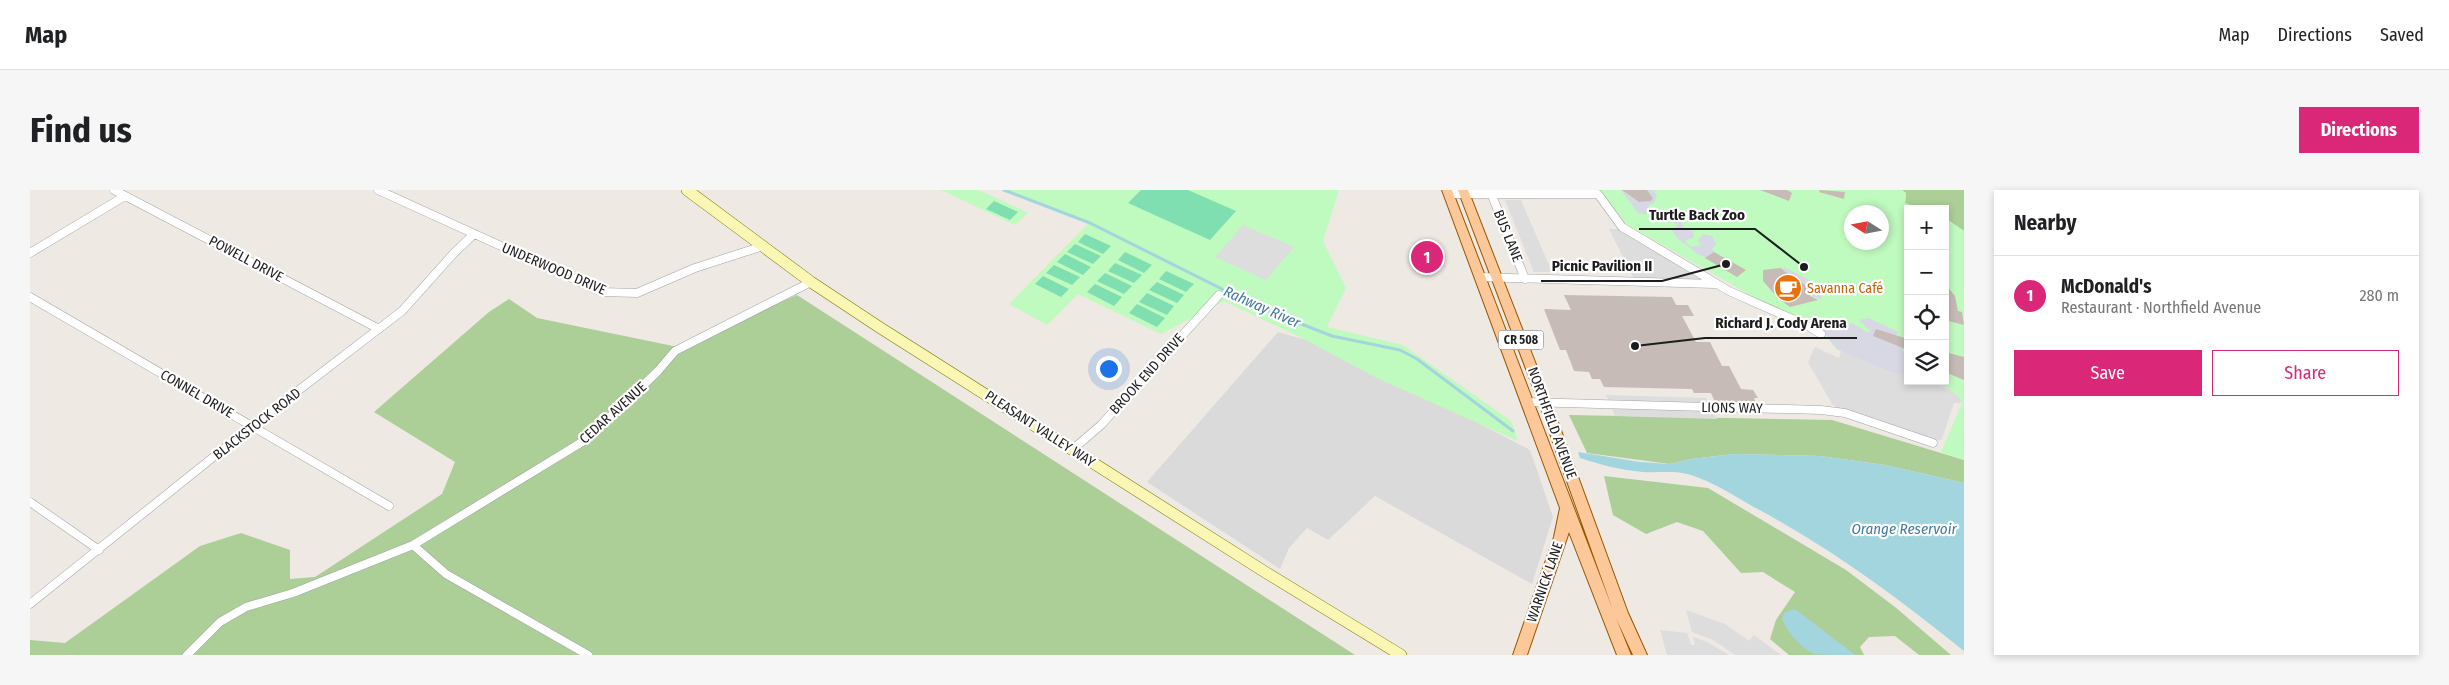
<!DOCTYPE html>
<html lang="en">
<head>
<meta charset="utf-8">
<style>
	:root { --surface:#fff; --page:#f6f6f6; --text:#202124; --muted:#757577; --line:#e0e0e0; --accent:#db2777 }
	body { margin:0; font-family:"Fira Sans Condensed",sans-serif; background:var(--page); color:var(--text) }
	.controls { position:absolute; right:15px; top:15px; display:grid; overflow:hidden; border-radius:0px; box-shadow:0 2px 8px #0003 }
	.controls button { width:45px; height:45px; display:grid; place-items:center; padding:0; border:0; border-bottom:1px solid var(--line); background:var(--surface); color:var(--text); font:25px sans-serif }
	.compass { position:absolute; left:1814px; top:15px; width:45px; height:45px; border-radius:50%; background:var(--surface); box-shadow:0 2px 8px #0003; rotate:281deg }
	.you { position:absolute; left:1078px; top:178px; width:18px; height:18px; margin:-12px; border:4px solid #fff; border-radius:50%; background:#1a73e8; box-shadow:0 0 0 8px #1a73e833 }
	.badge { display:grid; place-items:center; width:32px; height:32px; border-radius:50%; background:var(--accent); color:#fff; font-size:16px; font-weight:700 }
	.pin { position:absolute; translate:-50% -50%; border:2px solid #fff; box-shadow:0 1px 5px #0006 }
	.list { margin:0; padding:0; list-style:none }
	h2 { display:flex; justify-content:space-between; align-items:center; height:65px; margin:0; padding:0 20px; font-size:21px }
	h2 small { font-size:16px; font-weight:400; color:var(--muted) }
	.list li { display:grid; grid-template-columns:32px 1fr auto; gap:15px; align-items:center; box-sizing:border-box; height:80px; padding:0 20px; border-top:1px solid var(--line) }
	.list b { display:block; font-size:19px; white-space:nowrap }
	.list p { margin:0; font-size:16px; white-space:nowrap; color:var(--muted) }
	.list em { font-size:16px; font-style:normal; color:var(--muted) }
	.actions { display:flex; gap:10px; padding:15px 20px }
	.actions a { flex:1; padding:11px 0; border:1px solid var(--accent); border-radius:0px; text-align:center; font-size:18px; color:var(--accent) }
	.actions .main { background:var(--accent); color:#fff }
	.icon { flex:none; width:28px; height:28px; fill:none; stroke:currentColor; stroke-width:2; stroke-linecap:round; stroke-linejoin:round }
	.map { position:relative; flex:none; width:1934px; height:465px; overflow:hidden; border-radius:0px }
	header { display:flex; align-items:center; gap:30px; box-sizing:border-box; height:70px; padding:0 25px; background:var(--surface); border-bottom:1px solid var(--line) }
	header strong { font-size:24px }
	nav { display:flex; gap:28px; margin-inline-start:auto; font-size:18px }
	.intro { display:flex; align-items:center; justify-content:space-between; box-sizing:border-box; height:120px; padding:0 30px }
	h1 { margin:0; font-size:35px }
	.button { padding:12px 22px; border-radius:0px; background:var(--accent); color:#fff; font-size:18px; font-weight:700 }
	main { display:flex; gap:30px; padding:0 30px }
	aside { flex:1; background:var(--surface); border-radius:0px; box-shadow:0 2px 8px #0003 }
	.map>svg:first-child { display:block }
	.residential { fill:#dbdada }
	.forest { fill:#acce97 }
	.park { fill:#bffabe; fill-rule:evenodd }
	.pitch { fill:#7fdfb1 }
	.parking { fill:#ddd }
	.plaza { fill:#d7d8e4 }
	.water { fill:#a2d5dd }
	.lines { fill:none; stroke-linecap:round; stroke-linejoin:round }
	.stream { stroke:#a2d5dd; stroke-width:3 }
	.building { fill:#c6bbb6 }
	.minor-casing { stroke:#a4a4a4; stroke-width:9 }
	.secondary-casing { stroke:#737503; stroke-width:12 }
	.primary-casing { stroke:#965600; stroke-width:2 }
	.minor { stroke:#fff; stroke-width:8 }
	.secondary { stroke:#faf7b5; stroke-width:11 }
	.primary { fill:#fdc899; fill-rule:evenodd }
	.labels { text-anchor:middle; dominant-baseline:central; stroke-width:4.5; stroke-linejoin:round; paint-order:stroke }
	.shield { fill:#fff; stroke:#616161; stroke-width:1 }
	.shield-label { font-size:12px; font-weight:bold; fill:#1d1d1d }
	.street-label { font-size:14px; fill:#1d1d1d; stroke:#fff }
	.food-label { font-size:14px; fill:#c56008; stroke:#fff; text-anchor:start }
	.water-label { font-size:15px; font-style:italic; fill:#42799e; stroke:#fff }
	.leader { fill:none; stroke:#1d1d1d; stroke-width:2 }
	.callout-dot { fill:#1d1d1d; stroke:#fff; stroke-width:2 }
	.callout-label { font-size:15px; text-anchor:middle; font-weight:bold; fill:#1d1d1d; stroke:#fff; stroke-width:4.5; stroke-linejoin:round; paint-order:stroke }
</style>
</head>
<body>
<header>
<strong>Map</strong>
<nav><a>Map</a><a>Directions</a><a>Saved</a></nav>
</header>
<div class="intro"><h1>Find us</h1><a class="button">Directions</a></div>
<main>
<div class="map">
<svg width="1934" height="465" viewBox="0 0 1934 465">
	<rect width="100%" height="100%" fill="#eee9e3"/>
	<!-- residential -->
	<path class="residential" d="M1248 142 1307 159 1500 260 1523 327 1502 394 1345 306 1298 350 1277 338 1259 358 1250 379 1117 292Z"/>
	<!-- forest -->
	<path class="forest" d="M1872 0H1934V41L1915 28V19H1891L1875 13 1876 3Z
		M767 105 1325 465H0V450L35 453 170 356 211 343 260 360V389L285 387 412 304 425 272 344 222 459 122 479 109 507 128 648 157Z
		M1539 225 1802 230 1934 270V293L1855 275 1790 266 1704 264 1661 269 1640 274 1557 263Z
		M1574 286 1678 298 1816 380 1865 417 1921 465H1889L1865 446 1839 447 1830 457 1834 465H1759L1740 449 1746 430 1765 402 1733 382 1711 383 1673 341 1647 332 1616 344 1583 325Z"/>
	<!-- park -->
	<path class="park" d="M911 0H949L998 23 985 35Z
		M974 0H1309L1293 51 1316 98 1297 137 1373 155 1481 231 1488 251 1349 189 1266 145 1194 111 1131 144 1048 104 1017 135 979 114 1059 33Z
		M1569 0H1872L1876 3 1875 13 1891 19H1878V184H1870L1806 159 1791 140 1734 113 1596 34ZM1822 22H1852V52H1822Z
		M1915 28 1934 41V270L1911 262 1932 213C1928 200 1911 196 1899 191H1915Z"/>
	<!-- pitch -->
	<path class="pitch" d="M1111 0H1158L1206 21 1180 50 1098 13Z
		M964 11 988 22 980 30 956 19Z
		M1055 44 1081 56 1073 64 1048 52Z
		M1045 54 1071 66 1063 74 1037 62Z
		M1095 62 1122 75 1114 83 1088 70Z
		M1035 64 1061 77 1053 85 1027 72Z
		M1085 73 1112 85 1104 93 1078 81Z
		M1024 75 1050 87 1042 95 1016 83Z
		M1136 81 1164 94 1156 102 1129 89Z
		M1075 83 1102 96 1094 104 1067 91Z
		M1013 86 1039 99 1031 107 1005 94Z
		M1127 92 1154 105 1147 113 1119 100Z
		M1065 94 1092 107 1084 116 1057 102Z
		M1117 103 1144 116 1137 125 1109 112Z
		M1107 114 1135 128 1127 137 1099 123Z"/>
	<!-- parking -->
	<path class="parking" d="M1475 10H1491L1522 82H1504Z
		M1213 35 1264 57 1236 90 1185 67Z
		M1579 39H1597L1677 92 1605 91Z
		M1785 157 1809 168 1811 161 1863 183 1878 184V191H1899L1922 201 1929 207 1932 213H1924L1912 249 1903 253 1815 223 1802 214 1778 172Z
		M1576 205 1676 208 1687 229 1585 226Z
		M1656 420 1695 434 1719 451 1724 445 1751 465H1705L1683 450 1662 442Z
		M1630 440 1657 443 1661 455H1665L1663 447 1677 452 1699 465H1637Z"/>
	<!-- plaza -->
	<path class="plaza" d="M1591 0H1598V5L1609 12 1621 11V4L1616 0H1627L1624 2 1627 6 1624 13 1619 15 1617 24H1614L1608 23Z
		M1639 30 1653 32V39L1663 41 1664 47 1656 50 1657 54 1662 57 1671 55 1668 51 1673 44 1682 46 1686 54 1682 59 1684 62 1676 68 1665 62 1646 47 1642 40 1648 35Z
		M1754 77 1785 93 1791 99V109L1780 106 1783 102 1770 91 1766 92 1753 80Z
		M1838 128 1869 142 1865 146 1852 149 1873 158 1872 161 1878 163V184L1863 183 1808 160 1794 143 1777 133 1788 129 1793 132 1796 137 1805 139 1809 133 1814 137 1822 133 1838 143 1840 141 1829 130Z"/>
	<!-- water -->
	<path class="water" d="M1548 262 1610 272 1640 274 1661 269 1704 264 1790 266 1855 275 1934 293V461C1867 407 1798 356 1722 316 1703 305 1683 292 1661 285 1645 280 1629 283 1613 282 1591 280 1571 275 1550 268Z
		M1765 419 1825 465C1814 465 1794 465 1784 464 1771 458 1757 442 1752 429L1755 422Z"/>
	<g class="lines">
		<!-- stream -->
		<path class="stream" d="M974 0 1060 33 1228 117 1302 146 1370 160 1387 169 1483 241"/>
	</g>
	<!-- building -->
	<path class="building" d="M1592 0H1617L1623 8 1621 11 1609 12Z
		M1730 0H1757L1762 3 1759 11Z
		M1790 0 1815 2 1814 9 1789 2Z
		M1684 62 1716 80 1707 87 1675 68Z
		M1751 78 1766 92 1770 91 1783 102 1780 106 1788 110 1760 117 1749 109 1733 91V80Z
		M1915 94 1925 106 1928 121 1932 122 1934 135 1915 130Z
		M1534 105 1642 107 1646 115H1658L1664 126H1652L1666 152H1680L1692 176H1699L1711 199 1723 200 1728 208H1724L1726 213 1685 212 1681 203H1664L1662 199 1574 197 1570 189H1562L1559 182 1544 181 1536 160H1530L1514 119 1541 120Z
		M1846 139 1878 149V160L1843 146Z
		M1915 162 1934 167V190L1915 182Z"/>
	<g class="lines">
		<!-- minor casing -->
		<g class="minor-casing">
			<path id="minor" d="M84 0 349 139
				M348 0 572 102 607 103 665 78 733 56
				M1461 3 1495 89
				M1419 4H1568L1592 37 1699 101 1776 135 1791 144
				M0 63 95 6
				M1449 87 1684 94
				M0 107 359 316
				M1496 212 1791 220 1815 223 1903 253
				M1042 260 1071 235 1189 105
				M0 312 69 360
				M383 355 416 384 558 465
				M0 414 222 236 372 121 424 63 444 44
				M157 465 190 432 216 417 263 403 383 355 557 249 628 181 645 161 781 92"/>
		</g>
		<!-- secondary casing -->
		<g class="secondary-casing">
			<path id="secondary" d="M657 0 781 92 849 137 1235 382 1371 465"/>
		</g>
		<!-- primary casing -->
		<g class="primary-casing">
			<path id="primary" d="M1412 0H1422L1583 420 1509 213 1428 0H1438L1521 213 1598 423 1617 465H1603L1586 428 1601 465H1587L1539 342 1497 465H1483L1524 347 1530 318Z"/>
		</g>
		<!-- minor -->
		<use href="#minor" class="minor"/>
		<!-- secondary -->
		<use href="#secondary" class="secondary"/>
		<!-- primary -->
		<use href="#primary" class="primary"/>
	</g>
	<!-- icons -->
	<defs>
		<g id="cafe-disc" transform="scale(1.4375)"><circle r="9.5" fill="#e8710a" stroke="#fff"/><path d="M-5.5-4.5H6V0H3Q3 3.5 0 3.5H-2.5Q-5.5 3.5-5.5 0ZM3-3.2v2h1.7v-2ZM-6 4.5H4V6H-6Z" fill="#fff"/></g>
	</defs>
	<g fill-rule="evenodd">
		<use href="#cafe-disc" x="1758" y="98"/>
	</g>
	<g class="labels">
		<!-- shield labels -->
		<rect class="shield" x="1468.5" y="140.5" width="45" height="19" rx="4"/>
		<g class="shield-label">
			<text x="1491" y="150">CR 508</text>
		</g>
		<!-- street labels -->
		<g class="street-label">
			<text transform="translate(1478 46) rotate(68)">BUS LANE</text>
			<text transform="translate(216 69) rotate(28)">POWELL DRIVE</text>
			<text transform="translate(524 79) rotate(23)">UNDERWOOD DRIVE</text>
			<text transform="translate(1117 184) rotate(-48)">BROOK END DRIVE</text>
			<text transform="translate(167 204) rotate(30)">CONNEL DRIVE</text>
			<text transform="translate(1702 218) rotate(1)">LIONS WAY</text>
			<text transform="translate(583 223) rotate(-42)">CEDAR AVENUE</text>
			<text transform="translate(1522 233) rotate(70)">NORTHFIELD AVENUE</text>
			<text transform="translate(227 234) rotate(-38)">BLACKSTOCK ROAD</text>
			<text transform="translate(1010 239) rotate(33)">PLEASANT VALLEY WAY</text>
			<text transform="translate(1515 392) rotate(-71)">WARNICK LANE</text>
		</g>
		<!-- food labels -->
		<g class="food-label">
			<text x="1777" y="98">Savanna Café</text>
		</g>
		<!-- water labels -->
		<g class="water-label">
			<text transform="translate(1232 117) rotate(24)">Rahway River</text>
			<text x="1874" y="339">Orange Reservoir</text>
		</g>
	</g>
	<!-- callouts -->
	<path class="leader" d="M1774 77L1725 39H1609M1696 74L1632 91H1511M1605 156L1675 148H1827"/>
	<g class="callout-dot">
		<circle cx="1774" cy="77" r="5"/>
		<circle cx="1696" cy="74" r="5"/>
		<circle cx="1605" cy="156" r="5"/>
	</g>
	<g class="callout-label">
		<text x="1667" y="30">Turtle Back Zoo</text>
		<text x="1572" y="81">Picnic Pavilion II</text>
		<text x="1751" y="138">Richard J. Cody Arena</text>
	</g>
</svg>
<div class="controls">
<button>+</button>
<button>−</button>
<button><svg class="icon" aria-label="locate" viewBox="0 0 24 24"><circle cx="12" cy="12" r="6"/><path d="M12 2v4M12 18v4M2 12h4M18 12h4"/></svg></button>
<button><svg class="icon" aria-label="layers" viewBox="0 0 24 24"><path d="M12 4l9 5-9 5-9-5zM3 14l9 5 9-5"/></svg></button>
</div>
<svg class="compass" viewBox="-18 -18 36 36"><path d="M0-13l5 13h-10z" fill="#e53935"/><path d="M0 13l5-13h-10z" fill="#757577"/></svg>
<div class="you"></div>
<div class="pin badge" style="left:1397px;top:67px">1</div>
</div>
<aside>
<h2>Nearby<small></small></h2>
<ul class="list">
<li><span class="badge">1</span><div><b>McDonald's</b><p>Restaurant · Northfield Avenue</p></div><em>280 m</em></li>
</ul>
<div class="actions"><a class="main">Save</a><a>Share</a></div>
</aside>
</main>
</body>
</html>
